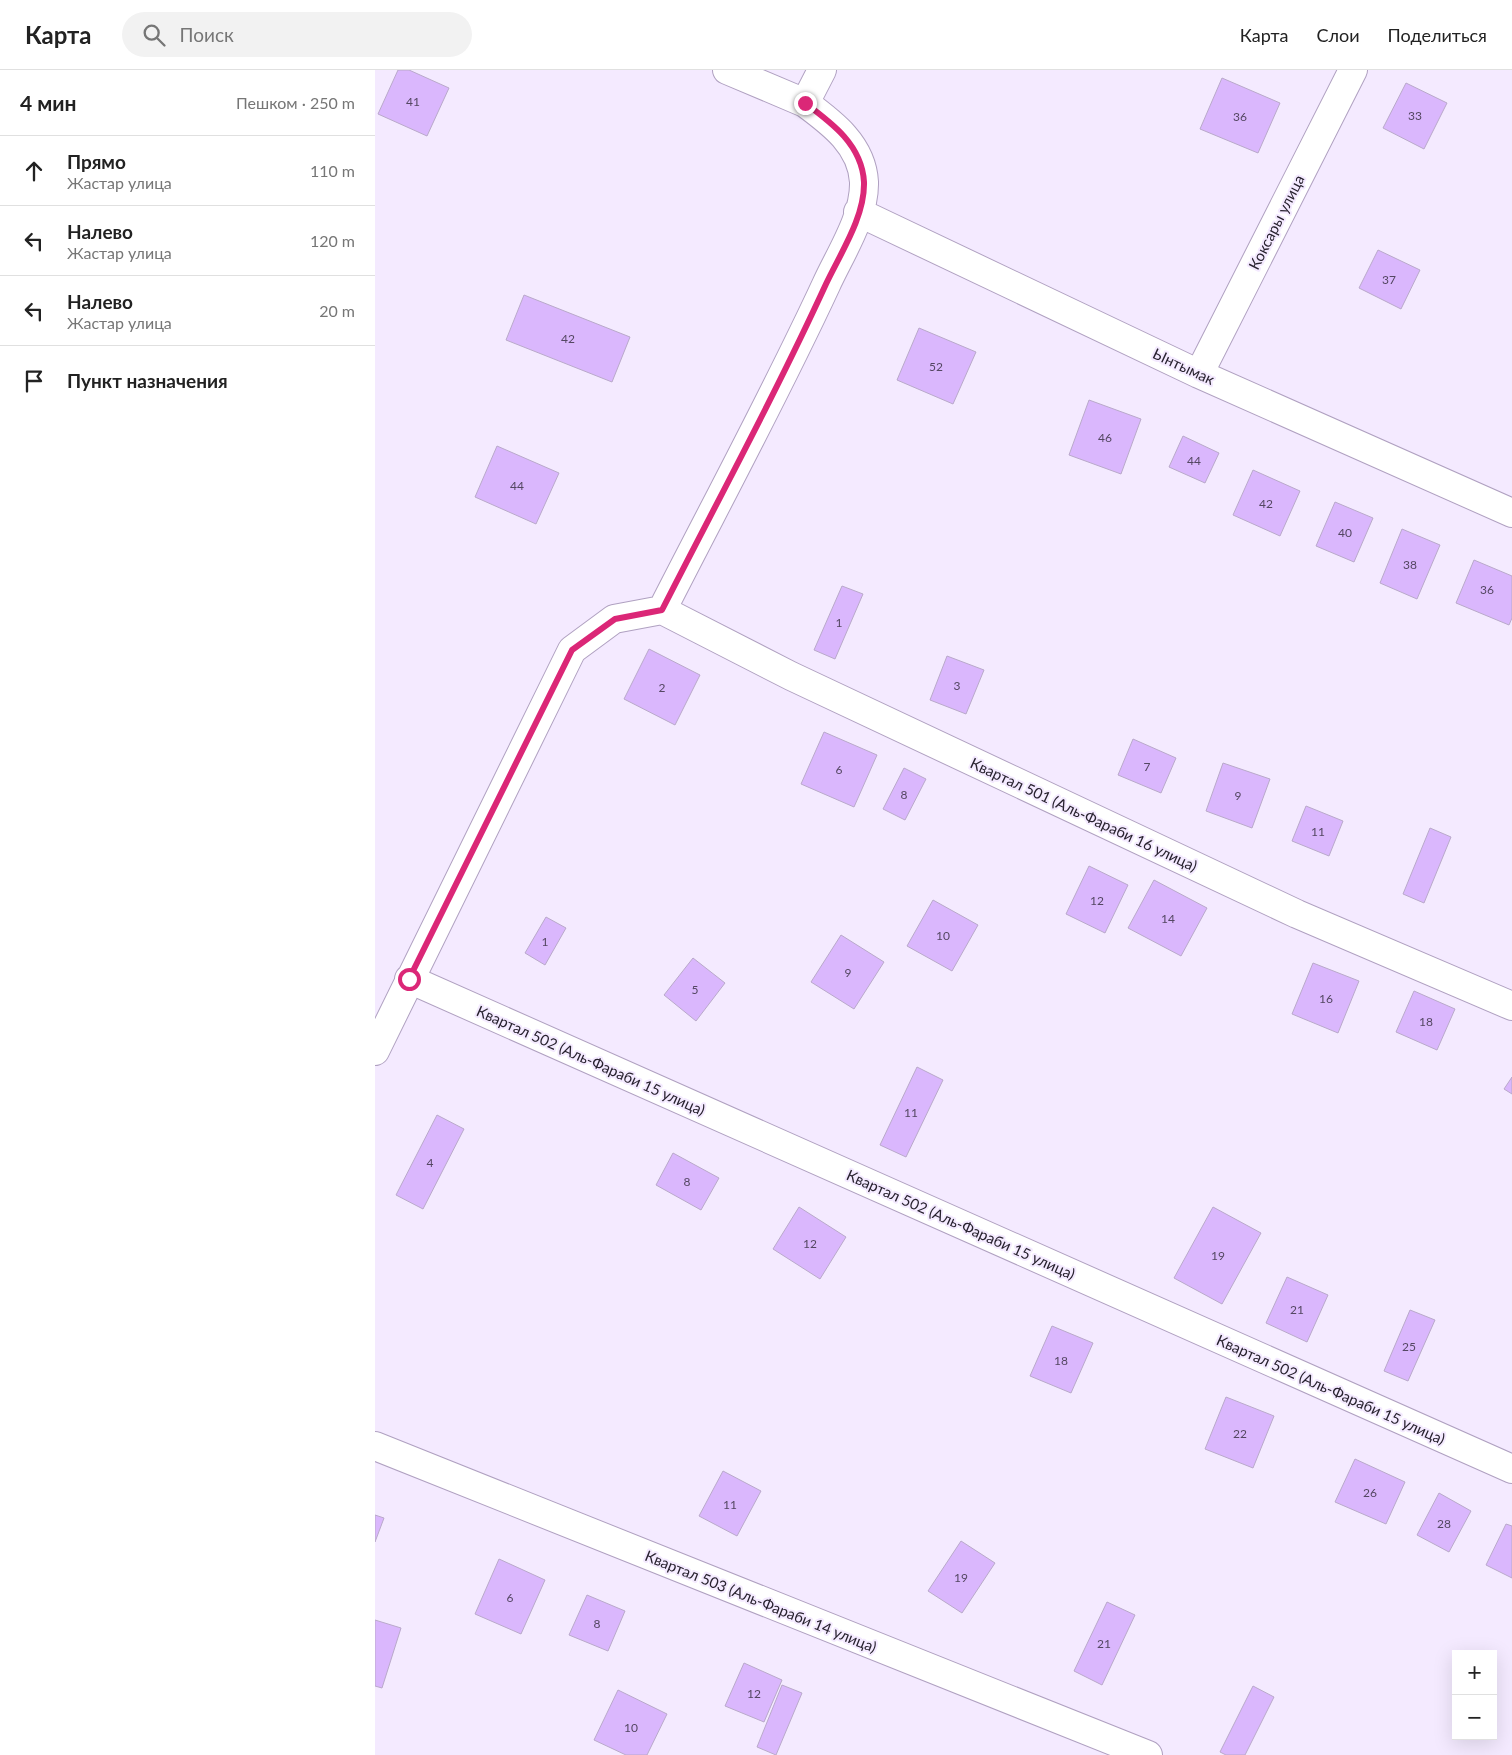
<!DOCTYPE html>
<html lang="ru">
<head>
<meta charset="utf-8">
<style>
	:root { --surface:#fff; --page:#f2f2f2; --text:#222; --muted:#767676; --line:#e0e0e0 }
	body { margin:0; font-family:Lato,sans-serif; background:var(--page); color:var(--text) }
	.controls { position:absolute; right:15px; bottom:15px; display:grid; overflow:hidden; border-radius:0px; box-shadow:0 5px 20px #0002 }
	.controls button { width:45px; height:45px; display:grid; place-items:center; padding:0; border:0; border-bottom:1px solid var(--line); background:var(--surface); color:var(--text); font:25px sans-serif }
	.stop { position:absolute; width:15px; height:15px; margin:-11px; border:4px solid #db2777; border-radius:50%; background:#fff }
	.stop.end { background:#db2777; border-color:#fff; box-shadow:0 1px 5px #0008 }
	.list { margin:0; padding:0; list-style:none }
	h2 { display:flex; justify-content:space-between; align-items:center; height:65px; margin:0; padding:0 20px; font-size:21px }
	h2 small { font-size:16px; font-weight:400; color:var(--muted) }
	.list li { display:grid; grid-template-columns:32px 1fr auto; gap:15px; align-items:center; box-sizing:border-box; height:70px; padding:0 20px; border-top:1px solid var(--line) }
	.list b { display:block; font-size:19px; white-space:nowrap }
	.list p { margin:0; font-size:16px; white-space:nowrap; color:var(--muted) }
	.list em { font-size:16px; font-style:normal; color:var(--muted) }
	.icon { flex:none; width:28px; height:28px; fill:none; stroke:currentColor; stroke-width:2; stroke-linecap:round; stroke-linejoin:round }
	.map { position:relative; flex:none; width:1137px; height:1685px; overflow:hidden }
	header { display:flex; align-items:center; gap:30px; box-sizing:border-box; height:70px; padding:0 25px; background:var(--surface); border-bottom:1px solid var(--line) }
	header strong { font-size:24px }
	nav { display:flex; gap:28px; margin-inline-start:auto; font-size:18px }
	.search { width:350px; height:45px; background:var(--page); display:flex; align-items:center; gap:12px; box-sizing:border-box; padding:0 18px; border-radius:28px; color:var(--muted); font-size:19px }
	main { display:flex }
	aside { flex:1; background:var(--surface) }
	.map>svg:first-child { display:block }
	.building { fill:#dab7fd; stroke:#b9a9ca }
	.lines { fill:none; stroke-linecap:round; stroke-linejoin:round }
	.minor-casing { stroke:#b0a1c1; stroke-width:30 }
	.minor { stroke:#fff; stroke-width:28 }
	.route { stroke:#db2777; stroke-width:6 }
	.labels { text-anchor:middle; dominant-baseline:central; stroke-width:4; stroke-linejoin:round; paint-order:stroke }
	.number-label { font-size:12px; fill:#544762 }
	.street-label { font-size:15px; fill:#28222f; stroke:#f4eaff }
</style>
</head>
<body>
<header>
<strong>Карта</strong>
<div class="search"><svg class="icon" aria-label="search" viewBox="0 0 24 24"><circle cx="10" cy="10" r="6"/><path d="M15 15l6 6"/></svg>Поиск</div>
<nav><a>Карта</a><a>Слои</a><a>Поделиться</a></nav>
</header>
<main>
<aside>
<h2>4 мин<small>Пешком · 250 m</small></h2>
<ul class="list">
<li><svg class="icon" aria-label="ahead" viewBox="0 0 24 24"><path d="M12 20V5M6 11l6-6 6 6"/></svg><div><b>Прямо</b><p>Жастар улица</p></div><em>110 m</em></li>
<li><svg class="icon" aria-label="left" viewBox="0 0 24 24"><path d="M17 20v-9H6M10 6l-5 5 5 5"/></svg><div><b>Налево</b><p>Жастар улица</p></div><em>120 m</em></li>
<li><svg class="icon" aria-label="left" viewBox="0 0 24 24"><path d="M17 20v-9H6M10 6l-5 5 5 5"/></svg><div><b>Налево</b><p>Жастар улица</p></div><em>20 m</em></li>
<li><svg class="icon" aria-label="arrive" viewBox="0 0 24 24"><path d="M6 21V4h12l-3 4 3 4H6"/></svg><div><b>Пункт назначения</b></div></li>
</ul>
</aside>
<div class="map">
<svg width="1137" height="1685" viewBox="0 0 1137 1685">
	<rect width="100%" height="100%" fill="#f4eaff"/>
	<!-- building -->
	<path class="building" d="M23 0H34L74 18 52 66 3 44Z
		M847 8 905 33 883 83 825 59Z
		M1031 13 1072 33 1049 79 1008 58Z
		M1003 180 1045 200 1026 239 984 218Z
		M149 225 255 267 237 312 131 270Z
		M544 258 601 282 578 334 522 310Z
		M714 330 766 349 746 404 694 385Z
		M808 366 844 383 830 413 794 397Z
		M122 376 184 403 161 454 100 427Z
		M878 400 925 421 905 466 858 445Z
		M960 432 998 448 979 492 941 476Z
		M1027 459 1065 475 1042 529 1005 513Z
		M1099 490 1137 506V548L1134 555 1081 533Z
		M467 516 488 524 460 589 439 580Z
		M274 579 325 605 300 655 249 629Z
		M572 586 609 600 591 644 555 630Z
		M449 662 502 685 479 737 426 714Z
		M758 669 801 688 786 723 743 705Z
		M848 693 895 709 877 758 831 741Z
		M529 698 551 709 530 750 508 739Z
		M931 736 968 751 954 786 917 771Z
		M1055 758 1076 767 1049 833 1028 824Z
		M714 796 753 815 730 863 691 844Z
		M779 810 832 838 806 886 753 858Z
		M558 830 603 855 577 901 532 876Z
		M171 847 191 858 170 895 150 883Z
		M466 865 509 892 479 939 436 912Z
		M318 888 350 913 321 951 289 925Z
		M938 893 984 911 963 963 917 944Z
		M1039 921 1080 939 1062 980 1021 962Z
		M542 997 568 1010 531 1087 505 1075Z
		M1137 1007V1024L1129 1019Z
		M62 1045 89 1059 48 1139 21 1125Z
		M298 1083 344 1108 326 1140 281 1115Z
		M424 1137 471 1167 445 1209 398 1179Z
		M838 1137 886 1163 847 1234 799 1208Z
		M912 1207 953 1225 932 1272 891 1253Z
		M1035 1240 1060 1250 1033 1311 1009 1301Z
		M677 1256 718 1273 696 1323 655 1306Z
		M851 1327 899 1346 878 1398 830 1379Z
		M980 1389 1030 1412 1011 1454 960 1432Z
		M348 1401 386 1421 362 1466 324 1446Z
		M1064 1423 1096 1441 1074 1482 1042 1465Z
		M0 1445 9 1448 0 1472Z
		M1131 1454 1137 1456V1508L1111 1495Z
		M586 1471 620 1493 587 1543 553 1521Z
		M124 1489 170 1510 146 1564 100 1544Z
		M212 1525 250 1541 233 1581 194 1565Z
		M732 1532 760 1545 727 1615 699 1601Z
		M0 1550 26 1558 7 1618 0 1616Z
		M369 1593 407 1610 389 1652 350 1636Z
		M407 1615 427 1623 401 1685 382 1677Z
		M878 1616 899 1627 870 1685H851L845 1682Z
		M243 1620 292 1644 272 1685H251L219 1670Z"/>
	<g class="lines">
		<!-- minor casing -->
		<g class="minor-casing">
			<path id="minor" d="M352 0 430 33
				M483 142 824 304 1137 443
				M824 304 978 0
				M287 540 416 606 922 844 1137 936
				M34 909 1137 1399
				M0 981 197 580 239 549 287 540C342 432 400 325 451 215 465 184 490 147 489 112 487 75 457 53 430 33L447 0
				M0 1376 773 1685"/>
		</g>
		<!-- minor -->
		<use href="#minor" class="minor"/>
	</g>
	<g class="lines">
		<!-- route -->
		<path class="route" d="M34 909 197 580 240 549 287 540C342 432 400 325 451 214 465 184 490 147 489 112 487 75 457 53 430 33"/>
	</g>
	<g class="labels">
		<!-- number labels -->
		<g class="number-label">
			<text x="38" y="31">41</text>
			<text x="1040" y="45">33</text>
			<text x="865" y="46">36</text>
			<text x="1014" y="209">37</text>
			<text x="193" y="268">42</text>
			<text x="561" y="296">52</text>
			<text x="730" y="367">46</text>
			<text x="819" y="390">44</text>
			<text x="142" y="415">44</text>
			<text x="891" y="433">42</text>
			<text x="970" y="462">40</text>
			<text x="1035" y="494">38</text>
			<text x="1112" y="519">36</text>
			<text x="464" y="552">1</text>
			<text x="582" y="615">3</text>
			<text x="287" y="617">2</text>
			<text x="772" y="696">7</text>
			<text x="464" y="699">6</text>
			<text x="529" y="724">8</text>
			<text x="863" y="725">9</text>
			<text x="943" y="761">11</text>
			<text x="722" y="830">12</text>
			<text x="793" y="848">14</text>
			<text x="568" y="865">10</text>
			<text x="170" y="871">1</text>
			<text x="473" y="902">9</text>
			<text x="320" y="919">5</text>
			<text x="951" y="928">16</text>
			<text x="1051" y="951">18</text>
			<text x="536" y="1042">11</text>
			<text x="55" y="1092">4</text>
			<text x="312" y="1111">8</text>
			<text x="435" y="1173">12</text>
			<text x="843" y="1185">19</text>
			<text x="922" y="1239">21</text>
			<text x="1034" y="1276">25</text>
			<text x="686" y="1290">18</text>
			<text x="865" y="1363">22</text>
			<text x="995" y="1422">26</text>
			<text x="355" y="1434">11</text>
			<text x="1069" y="1453">28</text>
			<text x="586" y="1507">19</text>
			<text x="135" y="1527">6</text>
			<text x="222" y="1553">8</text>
			<text x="729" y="1573">21</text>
			<text x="379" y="1623">12</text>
			<text x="256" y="1657">10</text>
		</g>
		<!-- street labels -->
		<g class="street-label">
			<text transform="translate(901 152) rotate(-63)">Коксары улица</text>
			<text transform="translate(809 296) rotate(25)">Ынтымак</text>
			<text transform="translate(709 744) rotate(25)">Квартал 501 (Аль-Фараби 16 улица)</text>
			<text transform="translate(216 990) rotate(24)">Квартал 502 (Аль-Фараби 15 улица)</text>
			<text transform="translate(586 1154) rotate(24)">Квартал 502 (Аль-Фараби 15 улица)</text>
			<text transform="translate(956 1319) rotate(24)">Квартал 502 (Аль-Фараби 15 улица)</text>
			<text transform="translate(386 1531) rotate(22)">Квартал 503 (Аль-Фараби 14 улица)</text>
		</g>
	</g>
</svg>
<div class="controls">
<button>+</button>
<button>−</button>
</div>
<div class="stop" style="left:34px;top:909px"></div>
<div class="stop end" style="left:430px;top:33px"></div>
</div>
</main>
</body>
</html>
